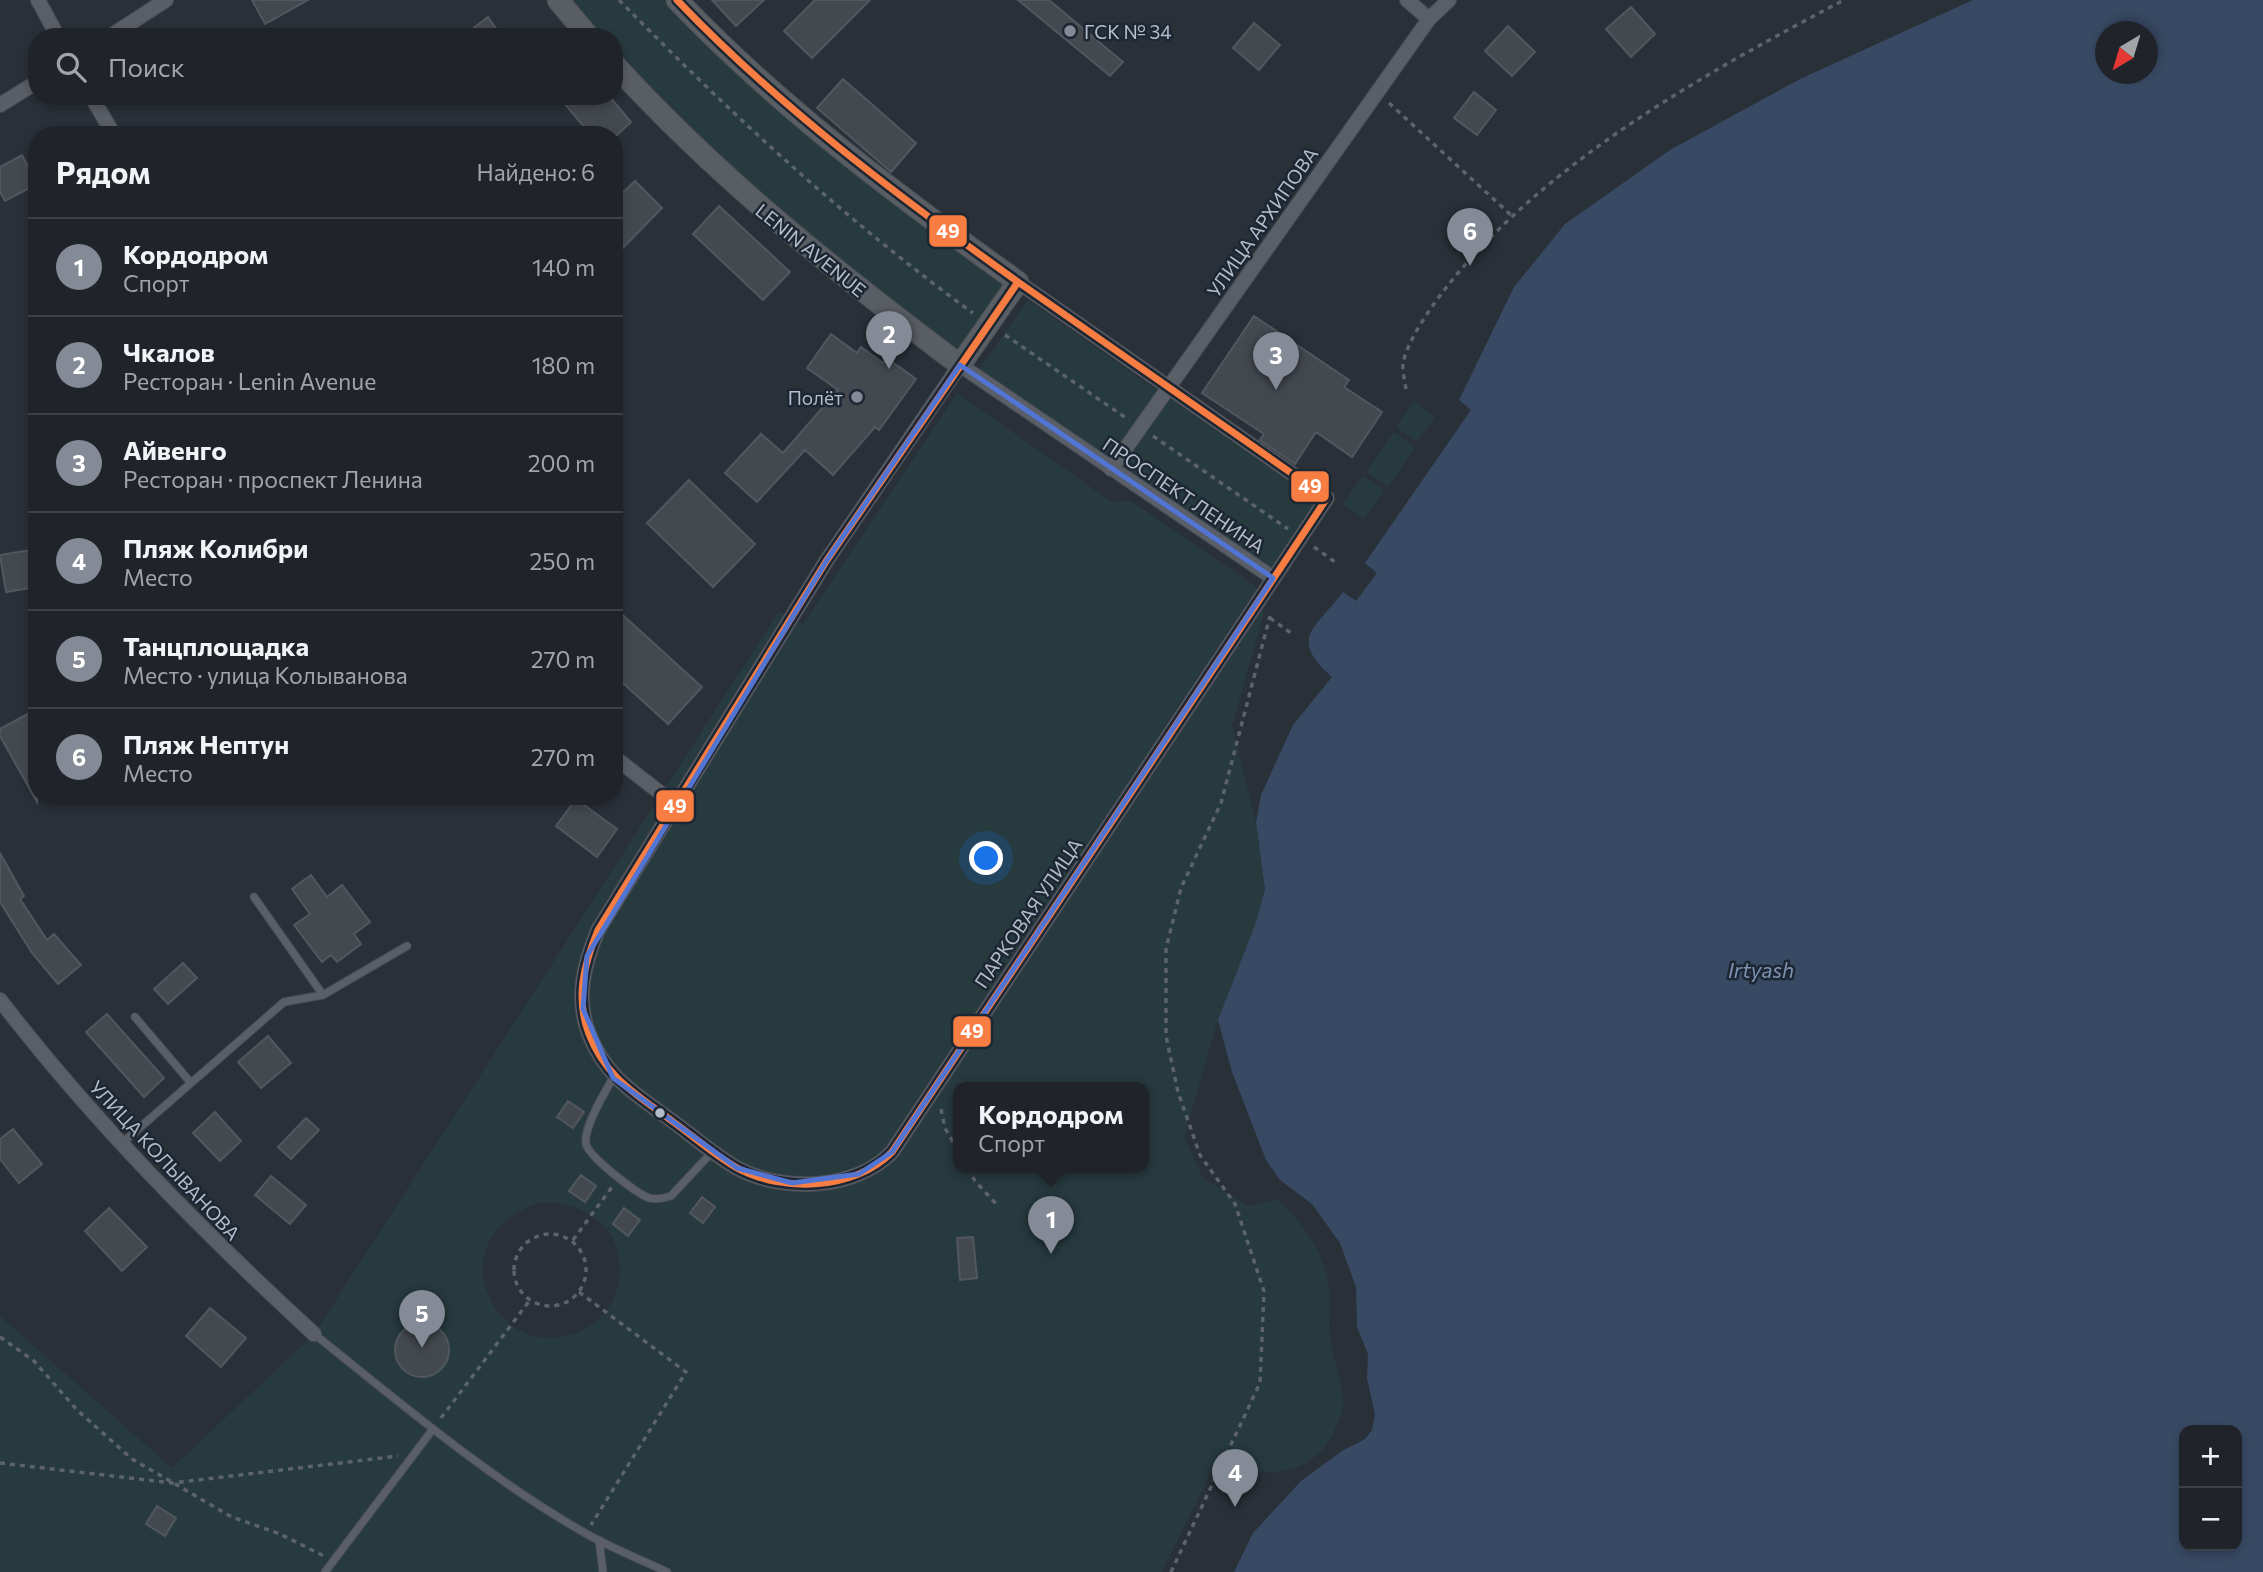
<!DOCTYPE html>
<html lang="ru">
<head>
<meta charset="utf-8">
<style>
	:root { --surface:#20242a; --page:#2d3036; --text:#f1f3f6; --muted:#a2a4a8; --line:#3d4147; --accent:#848b96 }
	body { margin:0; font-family:Commissioner,sans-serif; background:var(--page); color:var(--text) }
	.controls { position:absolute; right:21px; bottom:21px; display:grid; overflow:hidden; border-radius:14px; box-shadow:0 4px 10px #0003 }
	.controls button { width:63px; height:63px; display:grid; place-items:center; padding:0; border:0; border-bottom:2px solid var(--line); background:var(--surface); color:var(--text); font:35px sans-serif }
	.compass { position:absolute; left:2095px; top:21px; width:63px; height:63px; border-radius:50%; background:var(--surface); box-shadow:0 4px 10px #0003; rotate:218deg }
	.you { position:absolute; left:987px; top:859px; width:24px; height:24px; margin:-18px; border:5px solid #fff; border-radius:50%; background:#1a73e8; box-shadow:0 0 0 10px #1a73e833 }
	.badge { display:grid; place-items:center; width:46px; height:46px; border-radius:50%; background:var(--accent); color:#fff; font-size:23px; font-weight:700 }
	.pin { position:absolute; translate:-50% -58px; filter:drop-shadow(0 2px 4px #0008) }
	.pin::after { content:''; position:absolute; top:37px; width:24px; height:21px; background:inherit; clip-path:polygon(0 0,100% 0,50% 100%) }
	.popup { position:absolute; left:953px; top:1082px; width:196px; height:91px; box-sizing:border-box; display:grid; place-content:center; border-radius:14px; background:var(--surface); filter:drop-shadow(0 2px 5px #0005); font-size:23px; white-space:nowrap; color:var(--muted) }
	.popup b { font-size:26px; color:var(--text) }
	.popup::after { content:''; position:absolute; left:50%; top:100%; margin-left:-14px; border:14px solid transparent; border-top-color:var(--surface) }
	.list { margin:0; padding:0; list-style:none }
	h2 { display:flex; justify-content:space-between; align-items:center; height:91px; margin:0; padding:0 28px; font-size:30px }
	h2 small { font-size:23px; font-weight:400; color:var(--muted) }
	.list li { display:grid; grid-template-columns:46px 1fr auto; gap:21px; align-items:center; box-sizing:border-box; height:98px; padding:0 28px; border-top:2px solid var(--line) }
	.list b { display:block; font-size:26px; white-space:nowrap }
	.list p { margin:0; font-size:23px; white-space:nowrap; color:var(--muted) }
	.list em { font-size:23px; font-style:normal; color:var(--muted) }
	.icon { flex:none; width:38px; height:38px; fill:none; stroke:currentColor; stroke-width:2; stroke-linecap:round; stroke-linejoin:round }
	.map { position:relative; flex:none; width:2263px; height:1572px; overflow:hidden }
	.search { position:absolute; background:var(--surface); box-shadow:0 4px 10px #0003; left:28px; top:28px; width:595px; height:77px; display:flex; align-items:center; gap:18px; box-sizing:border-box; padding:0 24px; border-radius:28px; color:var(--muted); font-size:26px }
	.panel { position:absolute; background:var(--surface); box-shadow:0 4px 10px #0003; left:28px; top:126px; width:595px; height:679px; border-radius:28px }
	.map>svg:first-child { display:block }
	.green { fill:#273a3e; fill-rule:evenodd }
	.water { fill:#384963; fill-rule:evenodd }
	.building { fill:#444950; stroke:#52575f; stroke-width:2 }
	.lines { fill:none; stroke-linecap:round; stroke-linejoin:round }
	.lane-casing { stroke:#484c53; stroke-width:9 }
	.street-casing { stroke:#484c53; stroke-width:16 }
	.secondary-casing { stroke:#484c53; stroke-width:23 }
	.path { stroke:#5d636a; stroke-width:3.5; stroke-dasharray:5 5; stroke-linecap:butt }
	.lane { stroke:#5a5e66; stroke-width:7 }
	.street { stroke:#5a5e66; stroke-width:14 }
	.secondary { stroke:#595d64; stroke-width:21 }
	.bus-1-casing { stroke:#1d2633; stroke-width:12 }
	.bus-1 { stroke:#f77d43; stroke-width:7 }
	.marked { fill:none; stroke:#5274d3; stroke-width:5; stroke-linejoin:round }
	.poi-dot { fill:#848b96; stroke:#1d2633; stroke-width:2.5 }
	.bus-dot { fill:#b4bcc9; stroke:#1d2633; stroke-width:2.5 }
	.labels { text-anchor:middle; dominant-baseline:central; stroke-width:5; stroke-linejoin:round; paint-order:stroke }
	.poi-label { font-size:19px; fill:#b4bcc9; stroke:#1d2633; text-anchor:start }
	.street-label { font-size:19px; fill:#b4bcc9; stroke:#1d2633 }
	.water-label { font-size:21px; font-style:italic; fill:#7c92b1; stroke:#1d2633 }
	.line-badge { stroke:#1d2633; stroke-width:2.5 }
	.badge-label { font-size:19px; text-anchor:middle; font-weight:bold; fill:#fff }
</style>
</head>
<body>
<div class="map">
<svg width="2263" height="1572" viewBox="0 0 2263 1572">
	<rect width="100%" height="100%" fill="#2a3038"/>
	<!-- green -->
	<path class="green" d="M568 0H668L838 160 1005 285 958 354 840 266 680 121 614 53V37H599Z
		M1028 300 1159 392 1111 460 979 370Z
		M957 393 1112 502 1131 501 1255 586 1264 613 1232 726 1256 822 1265 889 1255 925 1218 1020 1184 1136 1203 1178 1249 1206 1277 1199C1307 1227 1329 1257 1330 1300 1330 1312 1328 1325 1330 1337 1333 1358 1341 1379 1343 1400 1345 1410 1338 1422 1334 1431 1311 1483 1259 1472 1212 1470L1162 1572H0V1316L172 1468 314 1334 779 611 803 624ZM958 1088H1144V1168H958ZM542 1202C592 1203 628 1233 618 1286 614 1305 599 1322 583 1330 495 1372 431 1235 542 1202ZM421 1323C479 1330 433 1405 402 1368 386 1349 400 1328 421 1323Z
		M1170 398 1319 501 1273 571 1120 467Z
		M1414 401 1435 417 1417 442 1396 427Z
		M1394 432 1415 447 1388 487 1366 472Z
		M1363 475 1384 490 1364 519 1343 504Z"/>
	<!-- water -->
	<path class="water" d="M1973 0H2263V1572H1234L1253 1533 1301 1481 1342 1451 1365 1439 1372 1430 1375 1415 1367 1378 1368 1354 1357 1327 1356 1287 1340 1243 1312 1204 1280 1180 1266 1160 1232 1072 1218 1020 1255 925 1265 889 1256 822 1261 795 1293 725 1332 677C1289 638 1313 631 1343 592L1356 601 1377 573 1365 563 1471 410 1459 400 1514 287 1565 224 1670 150 1800 79ZM2106 32H2148V74H2106ZM2184 1430H2237V1546H2184Z"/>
	<!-- building -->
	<path class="building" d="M252 0H308L265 24Z
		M712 0H764L736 26Z
		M815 0H870L812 58 784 31Z
		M1018 0H1049L1123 62 1110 76Z
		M1631 7 1655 34 1631 57 1606 29Z
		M488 17 502 37H462Z
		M1254 23 1280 45 1259 70 1233 48Z
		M1508 26 1535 52 1512 76 1485 51Z
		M843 79 916 143 891 172 817 108Z
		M1474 92 1496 110 1477 135 1454 118Z
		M558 96H609L631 122 617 135H591Z
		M22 155 37 184 5 201 0 192V167Z
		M635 181 662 208 614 257V201Z
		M719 206 790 272 763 300 693 234Z
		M1254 316 1349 380 1344 387 1382 412 1352 457 1316 432 1295 464 1260 440 1264 434 1202 393Z
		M831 334 857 353 861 347 883 363 887 358 916 379 879 430 875 427 833 475 805 450 757 502 725 473 761 434 783 453 838 390 807 368Z
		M689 480 755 544 713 587 647 523Z
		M37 549V587L6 592 0 555Z
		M614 607 702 687 668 724 614 675Z
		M37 709V802L0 736V729Z
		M576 799 617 829 597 857 556 826Z
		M0 853 24 896 20 899 47 940 54 934 81 965 58 984 32 953 0 902Z
		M311 875 327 897 342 885 370 922 354 934 361 944 337 962 331 955 322 962 294 925 310 914 292 889Z
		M183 963 197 978 168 1004 154 989Z
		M107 1014 164 1078 144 1097 86 1032Z
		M268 1036 291 1063 261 1088 238 1062Z
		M568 1101 584 1112 573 1128 557 1117Z
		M215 1112 241 1141 220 1161 193 1133Z
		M306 1118 319 1130 291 1159 278 1147Z
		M13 1129 42 1164 19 1183 0 1159V1139Z
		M581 1175 596 1186 585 1202 569 1191Z
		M271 1176 306 1205 290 1224 255 1195Z
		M702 1197 715 1207 703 1223 690 1213Z
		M109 1208 147 1247 122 1271 85 1231Z
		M624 1208 640 1220 628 1236 613 1224Z
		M973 1237 977 1278 960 1280 957 1238Z
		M210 1308 246 1338 221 1367 186 1336Z
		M395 1350a27 27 0 1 1 54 0a27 27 0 1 1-54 0Z
		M157 1506 176 1518 165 1536 146 1524Z"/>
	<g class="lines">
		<!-- lane casing -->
		<g class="lane-casing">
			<path id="lane" d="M254 897 323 995
				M135 1017 191 1083
				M613 1078C605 1092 583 1128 586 1144 589 1157 636 1193 649 1198 656 1200 664 1198 671 1196L713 1151
				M121 1144 284 1002 323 995 407 946
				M314 1334C401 1403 488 1478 585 1533 611 1548 640 1559 667 1572
				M599 1540 603 1572
				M325 1572 433 1429"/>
		</g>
		<!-- street casing -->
		<g class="street-casing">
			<path id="street" d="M38 0 58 37
				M1407 0 1429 19
				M109 37 166 0
				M91 96 114 135
				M0 105 37 82
				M1018 282 1327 498 892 1152C855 1190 783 1193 737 1168 714 1155 693 1136 672 1121 636 1094 606 1078 589 1034 575 998 584 964 598 930L827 560 960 365 1273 578
				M1111 469 1429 19 1449 0
				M614 757 676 805
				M0 1000C94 1122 201 1230 314 1334"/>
		</g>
		<!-- secondary casing -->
		<g class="secondary-casing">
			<path id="secondary" d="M558 0 589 37
				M614 64C719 179 837 273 960 365L1018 282C898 196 779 107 677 0"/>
		</g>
		<!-- path -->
		<path class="path" d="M619 0C730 113 845 220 973 313
			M1389 103 1512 216
			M1005 335 1129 420
			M1406 389C1405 382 1402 371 1403 363 1407 342 1429 310 1442 293 1540 165 1703 74 1844 0
			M1153 436 1288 529
			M1314 547 1338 564
			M1270 618 1291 633
			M941 1109 945 1128 958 1151
			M968 1168 975 1181 999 1207
			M514 1270a36 36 0 1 1 72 0a36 36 0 1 1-72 0Z
			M573 1240 612 1187
			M579 1292 686 1372 591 1525
			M0 1337 34 1361 77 1410 132 1459 232 1517 280 1534 324 1556
			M441 1418 530 1300
			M0 1463 173 1483 398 1456
			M1171 1572 1260 1383 1264 1291 1235 1204 1200 1155 1178 1092 1166 1036V949L1181 888 1221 803 1270 616"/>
		<!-- lane -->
		<use href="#lane" class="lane"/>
		<!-- street -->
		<use href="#street" class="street"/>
		<!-- secondary -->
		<use href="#secondary" class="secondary"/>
		<!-- bus-1 casing -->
		<g class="bus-1-casing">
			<path id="bus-1" d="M677 0C779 107 898 196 1018 282L827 560 598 930C584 964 575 998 589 1034 606 1078 636 1094 672 1121 693 1136 714 1155 737 1168 783 1193 855 1190 892 1152L1327 498 1018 282"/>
		</g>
		<!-- bus-1 -->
		<use href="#bus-1" class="bus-1"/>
	</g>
	<!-- marked area -->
	<path class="marked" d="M960 365 1273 578 892 1152 859 1174 792 1183 737 1168 613 1078 583 1009 587 956 827 560Z"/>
	<!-- markers -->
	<g class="poi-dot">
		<circle cx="1070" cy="31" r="7"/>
		<circle cx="857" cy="397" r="7"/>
	</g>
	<circle class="bus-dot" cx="660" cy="1113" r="6"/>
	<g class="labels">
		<!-- poi labels -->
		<g class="poi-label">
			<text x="1084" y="31">ГСК № 34</text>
			<text x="843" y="397" text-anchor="end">Полёт</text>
		</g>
		<!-- street labels -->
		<g class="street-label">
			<text transform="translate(1262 222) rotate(-55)">УЛИЦА АРХИПОВА</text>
			<text transform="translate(811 250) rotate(39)">LENIN AVENUE</text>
			<text transform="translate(1184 495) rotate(34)">ПРОСПЕКТ ЛЕНИНА</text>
			<text transform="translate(1028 913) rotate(-56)">ПАРКОВАЯ УЛИЦА</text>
			<text transform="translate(165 1160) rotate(47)">УЛИЦА КОЛЫВАНОВА</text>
		</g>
		<!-- water labels -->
		<g class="water-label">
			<text x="1761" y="969">Irtyash</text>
		</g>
	</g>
	<g class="line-badge">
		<rect x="928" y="214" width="40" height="34" rx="7" fill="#f77d43"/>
		<rect x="1290" y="470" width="40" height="33" rx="7" fill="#f77d43"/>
		<rect x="655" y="789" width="40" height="34" rx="7" fill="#f77d43"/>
		<rect x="952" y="1015" width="40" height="33" rx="7" fill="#f77d43"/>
	</g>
	<g class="badge-label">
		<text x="948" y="238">49</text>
		<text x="1310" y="493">49</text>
		<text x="675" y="813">49</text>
		<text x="972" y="1038">49</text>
	</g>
</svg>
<div class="controls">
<button>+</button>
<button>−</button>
</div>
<svg class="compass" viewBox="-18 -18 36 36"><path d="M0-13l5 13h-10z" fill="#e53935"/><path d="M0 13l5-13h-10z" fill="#a2a4a8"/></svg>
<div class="you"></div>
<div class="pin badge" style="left:1051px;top:1254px">1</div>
<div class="popup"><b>Кордодром</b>Спорт</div>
<div class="pin badge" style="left:889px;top:369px">2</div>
<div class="pin badge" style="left:1276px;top:390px">3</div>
<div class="pin badge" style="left:1235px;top:1507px">4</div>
<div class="pin badge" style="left:422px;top:1348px">5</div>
<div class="pin badge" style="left:1470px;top:266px">6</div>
<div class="search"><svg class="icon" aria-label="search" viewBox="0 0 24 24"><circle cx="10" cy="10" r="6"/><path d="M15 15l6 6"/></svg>Поиск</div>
<section class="panel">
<h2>Рядом<small>Найдено: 6</small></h2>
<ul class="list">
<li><span class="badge">1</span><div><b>Кордодром</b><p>Спорт</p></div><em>140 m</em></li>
<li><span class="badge">2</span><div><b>Чкалов</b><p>Ресторан · Lenin Avenue</p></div><em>180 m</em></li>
<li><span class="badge">3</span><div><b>Айвенго</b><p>Ресторан · проспект Ленина</p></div><em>200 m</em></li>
<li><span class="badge">4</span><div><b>Пляж Колибри</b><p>Место</p></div><em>250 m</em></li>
<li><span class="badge">5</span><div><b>Танцплощадка</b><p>Место · улица Колыванова</p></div><em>270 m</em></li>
<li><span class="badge">6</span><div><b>Пляж Нептун</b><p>Место</p></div><em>270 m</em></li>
</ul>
</section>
</div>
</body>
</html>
